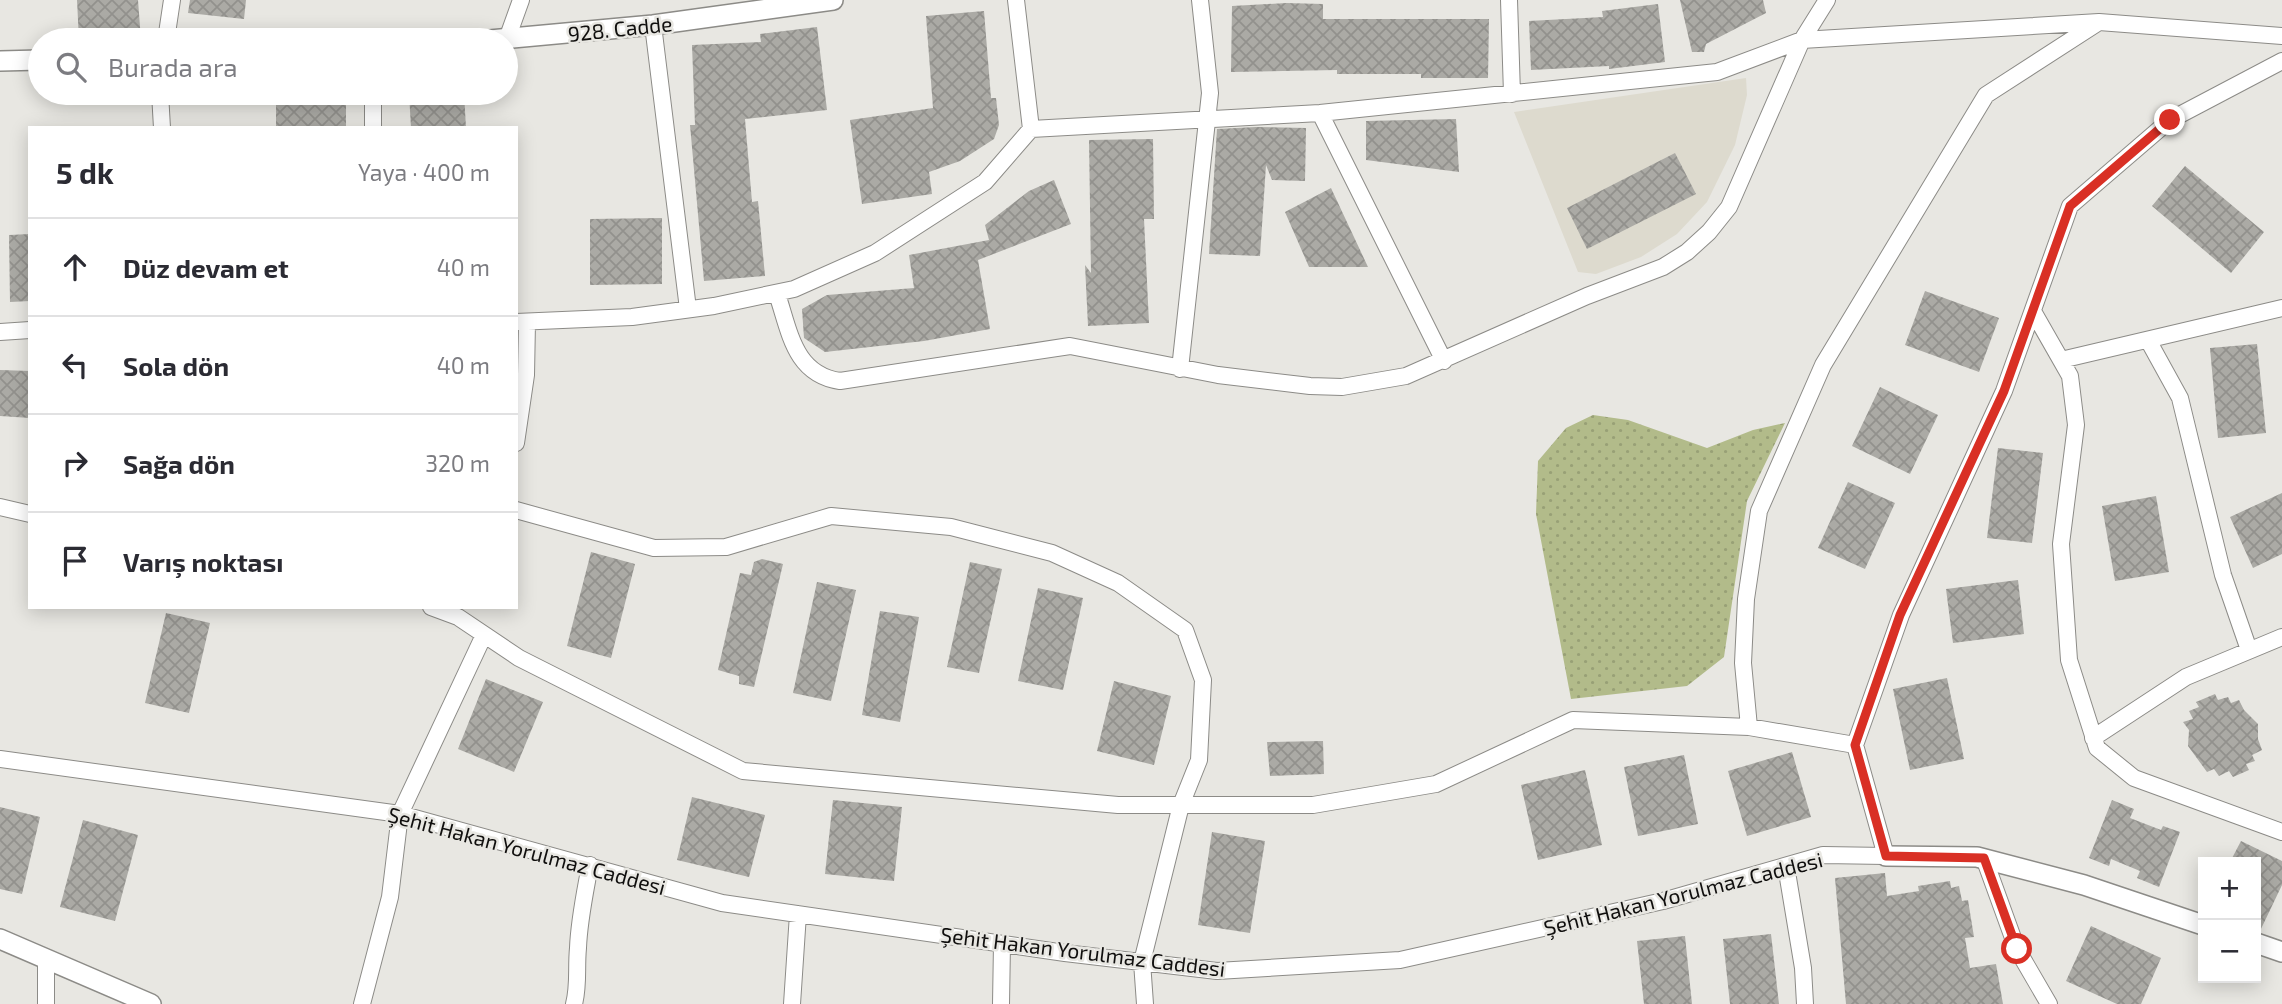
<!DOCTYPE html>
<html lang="tr">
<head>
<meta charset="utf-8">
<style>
	:root { --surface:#fff; --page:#f7f7f7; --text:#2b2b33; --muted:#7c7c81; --line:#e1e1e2 }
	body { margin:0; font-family:"Exo 2",sans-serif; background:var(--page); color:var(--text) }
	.controls { position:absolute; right:21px; bottom:21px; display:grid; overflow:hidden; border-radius:0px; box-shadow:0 4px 18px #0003 }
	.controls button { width:63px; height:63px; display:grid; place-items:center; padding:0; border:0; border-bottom:2px solid var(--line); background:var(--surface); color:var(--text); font:35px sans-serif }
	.stop { position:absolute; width:21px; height:21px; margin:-16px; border:5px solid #d93025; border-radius:50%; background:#fff }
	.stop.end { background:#d93025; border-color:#fff; box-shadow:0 2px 7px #0008 }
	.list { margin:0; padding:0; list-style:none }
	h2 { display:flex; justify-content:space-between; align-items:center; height:91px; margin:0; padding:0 28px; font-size:30px }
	h2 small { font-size:23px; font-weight:400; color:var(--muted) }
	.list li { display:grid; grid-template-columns:46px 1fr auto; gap:21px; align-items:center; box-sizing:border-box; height:98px; padding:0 28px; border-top:2px solid var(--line) }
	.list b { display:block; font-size:26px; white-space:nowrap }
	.list em { font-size:23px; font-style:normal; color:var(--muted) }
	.icon { flex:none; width:38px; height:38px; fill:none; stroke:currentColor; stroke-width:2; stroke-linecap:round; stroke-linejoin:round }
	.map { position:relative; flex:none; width:2282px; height:1004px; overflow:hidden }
	.search { position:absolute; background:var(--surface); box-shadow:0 4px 18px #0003; left:28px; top:28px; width:490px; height:77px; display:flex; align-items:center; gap:18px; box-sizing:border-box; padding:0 24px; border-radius:38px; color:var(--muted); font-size:26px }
	.panel { position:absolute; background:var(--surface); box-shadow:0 4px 18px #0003; left:28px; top:126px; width:490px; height:483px; border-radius:0px }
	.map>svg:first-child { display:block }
	.built { fill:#dddace }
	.park { fill:url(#park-dots) }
	.building { fill:url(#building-cross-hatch) }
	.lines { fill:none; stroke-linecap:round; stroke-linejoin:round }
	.minor-casing { stroke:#8c8b87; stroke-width:18 }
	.tertiary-casing { stroke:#8c8b87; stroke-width:22 }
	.minor { stroke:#fff; stroke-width:16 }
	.tertiary { stroke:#fff; stroke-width:19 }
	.route { stroke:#d93025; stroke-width:9 }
	.labels { text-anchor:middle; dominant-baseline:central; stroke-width:5; stroke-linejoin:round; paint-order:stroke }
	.street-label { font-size:21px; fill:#100f0e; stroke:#e8e7e2 }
</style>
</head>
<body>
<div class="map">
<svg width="2282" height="1004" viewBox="0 0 2282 1004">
	<defs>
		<pattern id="park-dots" width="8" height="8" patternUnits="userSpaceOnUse" patternTransform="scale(1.75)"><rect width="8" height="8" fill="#b2bb8a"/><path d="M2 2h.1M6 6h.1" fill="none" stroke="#98a076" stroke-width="1.8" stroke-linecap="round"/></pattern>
		<pattern id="building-cross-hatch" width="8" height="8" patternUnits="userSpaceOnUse" patternTransform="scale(1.75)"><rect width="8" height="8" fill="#abaaa5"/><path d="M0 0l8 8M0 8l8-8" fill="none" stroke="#92918d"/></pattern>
	</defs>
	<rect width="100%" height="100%" fill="#e8e7e2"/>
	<!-- built -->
	<path class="built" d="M1746 78 1747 95 1735 145 1707 202 1677 234 1641 257 1596 274 1578 272 1514 112Z"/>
	<!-- park -->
	<path class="park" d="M1593 415 1628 420 1707 448 1753 430 1785 423 1747 501 1724 657 1687 686 1571 699 1536 514 1538 461 1566 428Z"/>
	<!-- building -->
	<path class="building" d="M77 0H138L141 40H79Z
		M190 0H246L244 19 188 13Z
		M1680 0H1763L1766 13 1706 44 1704 52H1692Z
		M1286 3 1323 4V19H1489L1488 78H1421V74H1337V70L1231 72 1232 6Z
		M1658 4 1665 62 1609 69V66L1531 70 1529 21 1603 17 1602 11Z
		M984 11 991 98H996L999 125 994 139 960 161 929 172 932 194 862 204 850 120 933 108 926 16Z
		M817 27 827 110 745 119 752 202 758 201 765 276 704 281 690 125H695L692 45 761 42 760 34Z
		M276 93H346V128H276Z
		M409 93H464L466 128H411Z
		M1456 119 1459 172 1366 160V121Z
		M1256 127 1306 128 1305 181 1272 180 1266 165 1260 256 1209 254 1217 129Z
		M1153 139 1154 219H1144L1149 323 1088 326 1085 265 1091 273 1089 140Z
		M1675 153 1696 194 1587 249 1567 208Z
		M2185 166 2264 232 2231 273 2152 206Z
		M1054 180 1071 224 978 260 990 329 924 341 825 352 804 338 802 309 827 295 914 288 909 255 989 240 985 225 1029 191Z
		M1331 188 1368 267H1309L1285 212Z
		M662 218V284L590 285V219Z
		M30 234V301L10 302 9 235Z
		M1925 291 1999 318 1979 372 1905 345Z
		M2257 344 2266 433 2218 438 2210 348Z
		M0 370 30 371V418L0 416Z
		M1880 387 1938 415 1910 474 1852 446Z
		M1998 448 2043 453 2032 543 1987 538Z
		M1848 482 1895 503 1865 569 1818 548Z
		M2282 493V554L2253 568 2230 517Z
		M2156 496 2169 572 2115 581 2102 506Z
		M591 552 635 564 611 658 567 646Z
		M762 559 783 564 754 687 739 684V676L718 670 740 573 751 575 754 562Z
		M970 562 1002 569 979 673 947 667Z
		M2018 580 2024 634 1953 643 1946 589Z
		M817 582 856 590 831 701 793 693Z
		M1038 588 1083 598 1063 690 1018 681Z
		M880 611 919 617 900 722 862 715Z
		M166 613 210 623 189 713 145 703Z
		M1947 678 1964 759 1910 770 1893 689Z
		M486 679 543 702 514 772 458 749Z
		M1114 681 1171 696 1154 765 1097 751Z
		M2215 694 2218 700 2228 697 2231 703 2239 700 2244 710 2258 724V739L2262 750 2252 755 2255 761 2246 764 2249 770 2233 777 2229 771 2219 776 2214 769 2207 772 2188 746 2189 730 2183 722 2193 719 2189 711 2199 707 2196 702Z
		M1323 741 1324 774 1270 776 1267 742Z
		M1792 752 1811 817 1747 836 1728 771Z
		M1684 755 1698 824 1638 836 1624 767Z
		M1585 770 1602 845 1538 860 1521 785Z
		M692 797 765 815 749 877 677 860Z
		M833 800 902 807 894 881 825 874Z
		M2112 800 2134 809 2130 818 2161 830 2163 826 2180 832 2159 887 2137 878 2140 871 2111 859 2109 866 2089 858Z
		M0 807 40 817 22 894 0 889Z
		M83 820 138 835 115 921 60 907Z
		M1212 832 1265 841 1250 933 1198 925Z
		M2241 841 2282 861V885L2260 931H2256V862H2230Z
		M1885 873 1887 896 1919 891 1918 886 1950 881 1951 888 1959 886 1962 901 1968 900 1974 937 1965 938 1970 968 1996 964 2003 1004H1846L1835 878Z
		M2091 926 2161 958 2141 1004H2117L2066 981Z
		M1771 934 1779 1004H1730L1723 939Z
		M1685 936 1692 1004H1644L1637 941Z"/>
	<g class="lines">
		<!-- minor casing -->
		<g class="minor-casing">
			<path id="minor" d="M1016 0 1031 129
				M1509 0 1512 94
				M653 25 688 309
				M507 39 521 0
				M166 40 172 0
				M160 93 162 128
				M373 93V128
				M1320 113 1444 361
				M777 294C790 332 794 374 840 381L1070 346 1218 375 1310 386 1342 387 1406 376 1587 296 1663 267 1687 252 1709 232 1729 207 1802 40 1827 0
				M2034 313 2070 376 2076 425 2061 544 2069 660 2097 748 2134 778 2282 832
				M516 322 632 317 714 306 794 289 875 253 985 182 1031 129 1320 113 1717 72 1802 40 2099 22 2282 36
				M0 332 30 330
				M2148 340 2180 398 2223 575 2249 650
				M2061 360 2282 308
				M1180 369 1210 93 1200 0
				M516 443 526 375 527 322
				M0 507 30 514
				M516 510 654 548 726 547 831 516 951 527 1052 553 1118 583 1185 630 1203 680 1199 760 1181 805 1142 962 1145 1004
				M1749 727 1743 663 1746 599 1759 511 1823 365 1986 95 2099 22
				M2093 738 2186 677 2282 637
				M1855 745 1901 615 2004 391 2070 206 2170 120 2282 61
				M0 759 400 814 722 903 1065 953 1217 971 1400 960 1663 901 1823 855 1886 856 1855 745 1749 727 1573 720 1436 784 1313 805H1118L743 771 519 658 458 617 431 607
				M1984 858 2017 949 2049 1004
				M1786 866 1803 968 1805 1004
				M46 959V1004
				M362 1004 390 897 400 814 484 635
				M574 1004C579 985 576 968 578 948 579 920 585 893 590 865
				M792 1004 798 914
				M1001 1004 1002 944"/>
		</g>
		<!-- tertiary casing -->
		<g class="tertiary-casing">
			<path id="tertiary" d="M490 40 653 25 833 0
				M0 61 40 60
				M1886 856 1977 857 2084 885 2203 925
				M0 939 151 1004
				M2256 943 2282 952"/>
		</g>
		<!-- minor -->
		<use href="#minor" class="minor"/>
		<!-- tertiary -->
		<use href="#tertiary" class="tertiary"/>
	</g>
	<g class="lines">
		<!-- route -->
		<path class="route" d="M2017 949 1984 858 1886 856 1855 745 1900 615 2004 391 2070 206 2170 120"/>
	</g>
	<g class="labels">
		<!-- street labels -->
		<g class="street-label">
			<text transform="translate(620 28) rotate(-6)">928. Cadde</text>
			<text transform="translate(527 850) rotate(15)">Şehit Hakan Yorulmaz Caddesi</text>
			<text transform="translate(1683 893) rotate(-14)">Şehit Hakan Yorulmaz Caddesi</text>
			<text transform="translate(1083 951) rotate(7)">Şehit Hakan Yorulmaz Caddesi</text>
		</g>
	</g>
</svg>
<div class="controls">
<button>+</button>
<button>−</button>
</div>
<div class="stop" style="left:2017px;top:949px"></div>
<div class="stop end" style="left:2170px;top:120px"></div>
<div class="search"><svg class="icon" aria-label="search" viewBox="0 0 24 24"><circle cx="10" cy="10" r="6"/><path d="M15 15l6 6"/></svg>Burada ara</div>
<section class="panel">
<h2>5 dk<small>Yaya · 400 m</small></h2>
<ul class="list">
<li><svg class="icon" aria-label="ahead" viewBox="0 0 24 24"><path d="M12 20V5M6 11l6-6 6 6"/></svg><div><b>Düz devam et</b></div><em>40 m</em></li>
<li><svg class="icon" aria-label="left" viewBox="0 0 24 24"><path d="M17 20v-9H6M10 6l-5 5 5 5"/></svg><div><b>Sola dön</b></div><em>40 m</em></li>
<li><svg class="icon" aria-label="right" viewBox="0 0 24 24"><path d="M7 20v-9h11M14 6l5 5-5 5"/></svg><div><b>Sağa dön</b></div><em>320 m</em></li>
<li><svg class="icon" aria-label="arrive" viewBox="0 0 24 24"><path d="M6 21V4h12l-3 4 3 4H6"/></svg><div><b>Varış noktası</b></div></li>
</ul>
</section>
</div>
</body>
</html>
